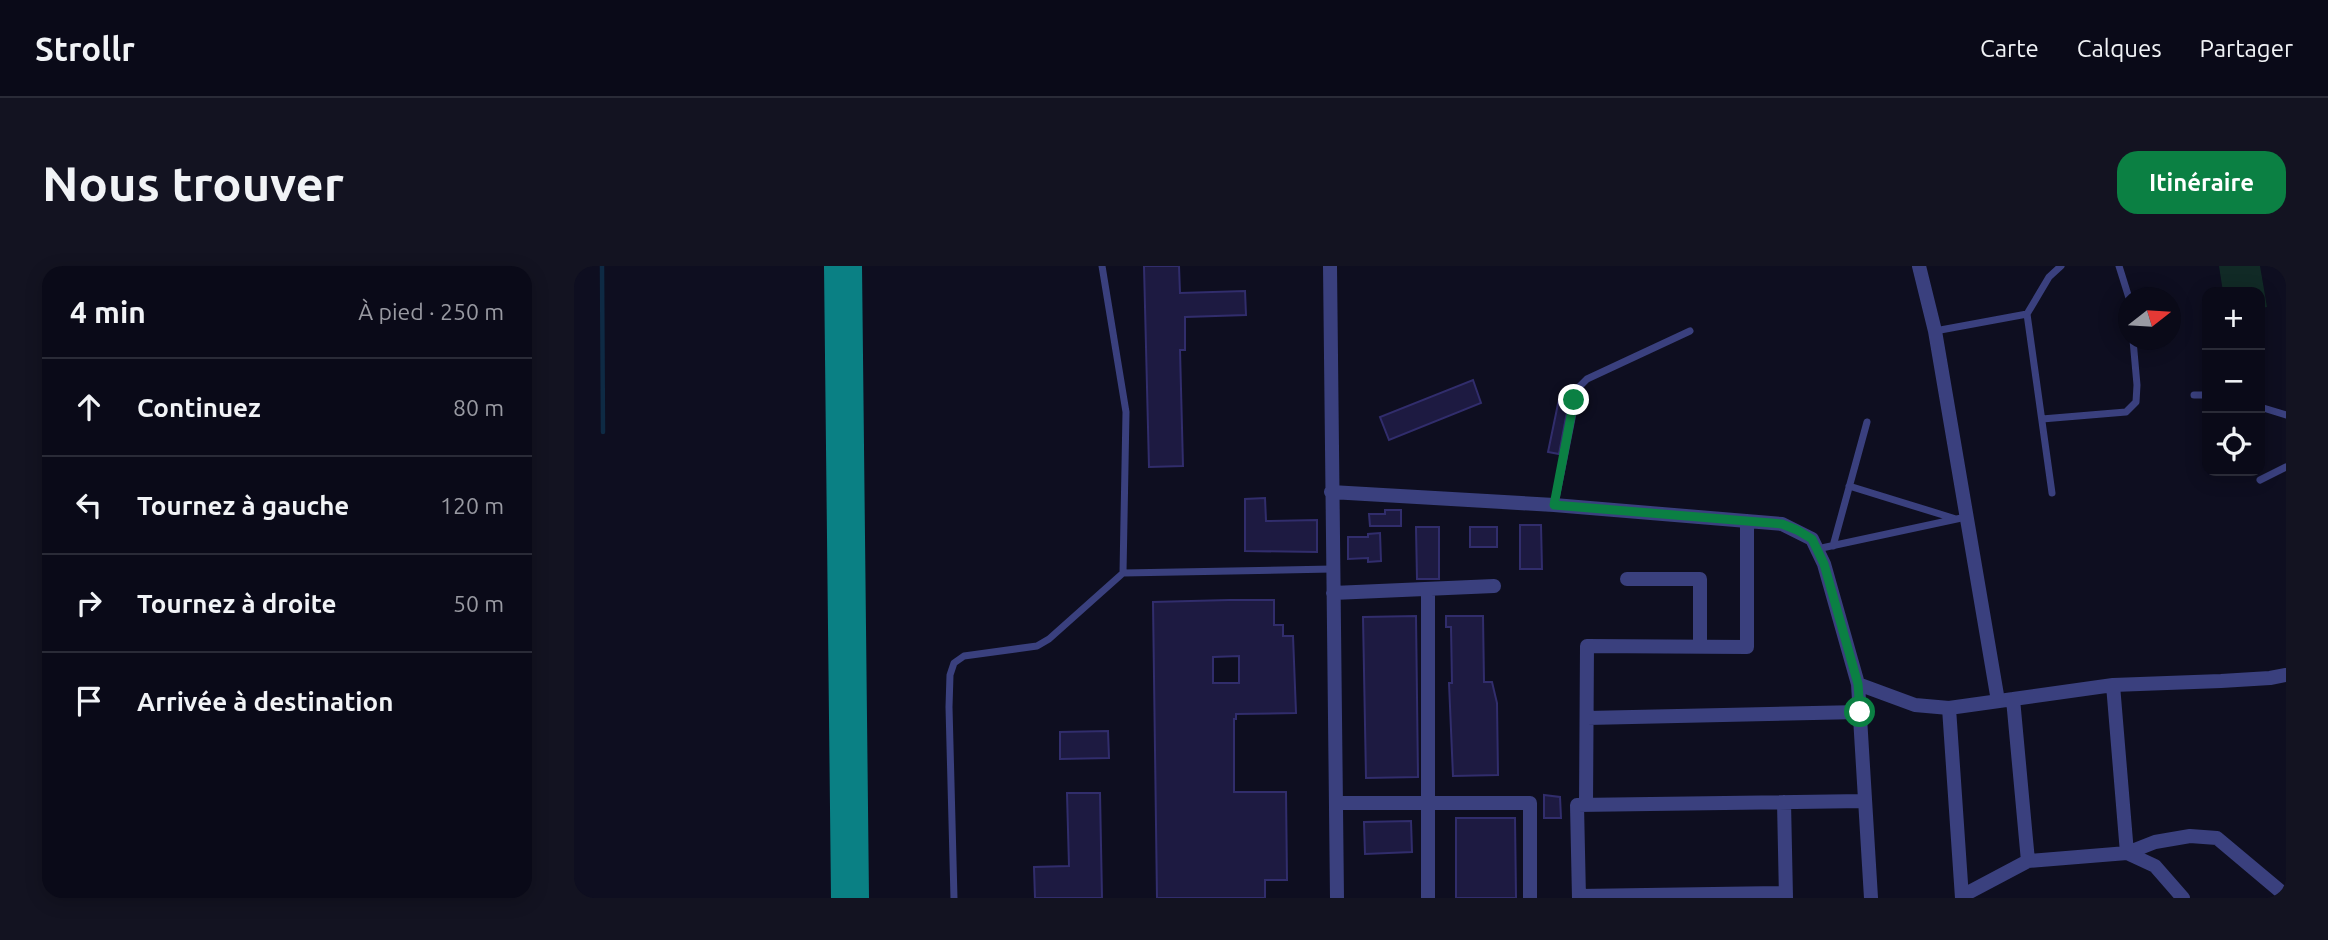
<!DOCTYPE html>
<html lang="fr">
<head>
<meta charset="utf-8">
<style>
	:root { --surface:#0a0a18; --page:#131321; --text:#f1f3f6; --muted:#999aa2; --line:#2a2b37; --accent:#0b8043 }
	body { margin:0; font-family:Ubuntu,sans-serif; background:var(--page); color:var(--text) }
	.controls { position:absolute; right:21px; top:21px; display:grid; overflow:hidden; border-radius:14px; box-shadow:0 4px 18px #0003 }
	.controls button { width:63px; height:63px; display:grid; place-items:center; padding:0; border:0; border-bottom:2px solid var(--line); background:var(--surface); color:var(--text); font:35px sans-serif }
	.compass { position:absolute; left:1544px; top:21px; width:63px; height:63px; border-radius:50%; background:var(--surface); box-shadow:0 4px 18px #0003; rotate:73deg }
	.stop { position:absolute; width:21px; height:21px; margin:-16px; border:5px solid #0b8043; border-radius:50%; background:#fff }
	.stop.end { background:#0b8043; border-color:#fff; box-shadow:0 2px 7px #0008 }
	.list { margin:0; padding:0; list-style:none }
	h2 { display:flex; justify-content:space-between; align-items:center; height:91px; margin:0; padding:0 28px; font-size:30px }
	h2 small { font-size:23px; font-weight:400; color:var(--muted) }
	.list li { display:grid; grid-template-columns:46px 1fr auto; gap:21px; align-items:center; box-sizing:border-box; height:98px; padding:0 28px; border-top:2px solid var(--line) }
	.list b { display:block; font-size:26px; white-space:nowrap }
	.list em { font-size:23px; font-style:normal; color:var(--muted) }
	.icon { flex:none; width:38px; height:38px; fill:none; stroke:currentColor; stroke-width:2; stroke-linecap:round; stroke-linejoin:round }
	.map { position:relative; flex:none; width:1712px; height:632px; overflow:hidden; border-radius:21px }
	header { display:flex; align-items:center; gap:42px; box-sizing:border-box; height:98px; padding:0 35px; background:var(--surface); border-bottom:2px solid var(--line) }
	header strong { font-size:33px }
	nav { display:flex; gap:38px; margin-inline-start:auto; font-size:24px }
	.intro { display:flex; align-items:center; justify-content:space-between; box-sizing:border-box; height:168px; padding:0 42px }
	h1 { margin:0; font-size:49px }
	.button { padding:18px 32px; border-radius:21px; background:var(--accent); color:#fff; font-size:24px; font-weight:700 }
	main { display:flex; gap:42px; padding:0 42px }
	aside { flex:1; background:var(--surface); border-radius:21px; box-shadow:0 4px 18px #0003 }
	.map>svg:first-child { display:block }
	.green { fill:#112a26 }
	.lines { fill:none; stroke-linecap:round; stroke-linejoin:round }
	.stream { stroke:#0e2a44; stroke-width:4.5 }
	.taxiway { stroke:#0a8084; stroke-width:38 }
	.building { fill:#1d1a41; stroke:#312d6c; stroke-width:2; fill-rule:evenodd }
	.service { stroke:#3a407e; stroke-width:7 }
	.minor { stroke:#3a407e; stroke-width:14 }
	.route { stroke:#0b8043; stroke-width:9 }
</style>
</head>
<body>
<header>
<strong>Strollr</strong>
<nav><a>Carte</a><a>Calques</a><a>Partager</a></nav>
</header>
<div class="intro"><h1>Nous trouver</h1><a class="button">Itinéraire</a></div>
<main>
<aside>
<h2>4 min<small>À pied · 250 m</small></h2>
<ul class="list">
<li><svg class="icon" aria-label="ahead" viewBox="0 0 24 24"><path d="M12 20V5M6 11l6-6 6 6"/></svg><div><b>Continuez</b></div><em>80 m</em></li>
<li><svg class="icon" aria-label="left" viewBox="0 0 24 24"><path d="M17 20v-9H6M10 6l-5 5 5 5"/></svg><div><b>Tournez à gauche</b></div><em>120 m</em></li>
<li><svg class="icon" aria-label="right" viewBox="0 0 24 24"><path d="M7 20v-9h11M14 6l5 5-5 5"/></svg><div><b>Tournez à droite</b></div><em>50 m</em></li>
<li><svg class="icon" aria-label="arrive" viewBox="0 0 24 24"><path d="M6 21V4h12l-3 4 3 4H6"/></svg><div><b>Arrivée à destination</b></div></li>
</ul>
</aside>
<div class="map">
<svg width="1712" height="632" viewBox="0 0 1712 632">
	<rect width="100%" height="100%" fill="#0e0e20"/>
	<!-- green -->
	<path class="green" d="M1645 0H1686L1693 41 1686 42V26H1649Z"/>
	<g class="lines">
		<!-- stream -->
		<path class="stream" d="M28 0 29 166"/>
		<!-- taxiway -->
		<path class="taxiway" d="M269 0 276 632"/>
	</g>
	<!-- building -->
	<path class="building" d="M570 0H605L606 27 671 25 672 49 611 51V84H606L609 200 575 201Z
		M899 114 907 137 815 174 806 151Z
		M985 133 995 135 985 188 974 186Z
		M691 232 692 255 743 254V286L671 285V233Z
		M811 244H827V260H796L795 248H811Z
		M946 259H967L968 303H946Z
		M842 261H865V313H843Z
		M896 261H923V281H896Z
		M806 267 807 295 794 296V292L774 293V271H794V268Z
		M655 334H700V359H709V370H719L722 447 662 448V453H660V526H712L713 614H691V632H583L579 336ZM665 390V417H639V391Z
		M842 350 844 511 792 512 789 351Z
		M872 350H909L910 416H918L923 437 924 509 879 510 875 417H878L877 361H872Z
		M534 465 535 492 486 493V466Z
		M493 527H526L528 632H461L460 601 495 600Z
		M970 529 986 531 987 552H970Z
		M882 552H941L942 632H882Z
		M837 555 838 586 791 588 790 556Z"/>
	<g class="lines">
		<!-- service -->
		<path class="service" d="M528 0 552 146 549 307
			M1545 0 1555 32
			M1361 65 1453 48
			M1620 129H1633
			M1686 129 1687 130
			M1686 141 1712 149
			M1468 153 1552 146 1562 136 1563 119 1559 74
			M1686 214 1712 201
			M1275 220 1382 253
			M1478 227 1453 48 1475 11 1487 0
			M981 238 1004 122 1013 113 1116 65
			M1259 280 1293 156
			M1243 283 1392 251
			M380 632 375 441 376 409 380 397 390 390 463 380 475 373 549 307 758 303"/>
		<!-- minor -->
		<path class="minor" d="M756 0 763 632
			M1345 0 1361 65 1424 435
			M757 226 980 239 1208 258 1238 273 1250 298 1284 418 1341 439 1375 442 1539 419 1647 415 1696 412 1712 409
			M1053 313H1126V380
			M854 323V632
			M759 327 920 320
			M1284 418 1297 632
			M1539 419 1553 587
			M1439 433 1454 595
			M1375 442 1388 632
			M1013 452 1286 446
			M1210 536 1212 632
			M762 537H956V632
			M1012 539 1013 380 1173 381V255
			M1553 587 1581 600 1609 632
			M1005 630 1212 627
			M1388 630 1454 595 1553 587 1581 576 1616 570 1643 572 1712 630
			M1005 632 1003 539 1290 535"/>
	</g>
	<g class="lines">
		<!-- route -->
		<path class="route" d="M1000 134 980 239 1208 258 1223 264 1238 273 1250 298 1284 418 1286 446"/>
	</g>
</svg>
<div class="controls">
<button>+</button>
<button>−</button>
<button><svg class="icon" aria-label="locate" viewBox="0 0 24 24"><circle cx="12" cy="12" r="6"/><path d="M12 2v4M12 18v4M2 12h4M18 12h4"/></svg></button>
</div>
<svg class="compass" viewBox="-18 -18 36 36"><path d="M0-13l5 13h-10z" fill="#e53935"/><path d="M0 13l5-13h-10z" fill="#999aa2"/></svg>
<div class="stop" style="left:1286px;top:446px"></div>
<div class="stop end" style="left:1000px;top:134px"></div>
</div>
</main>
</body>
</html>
